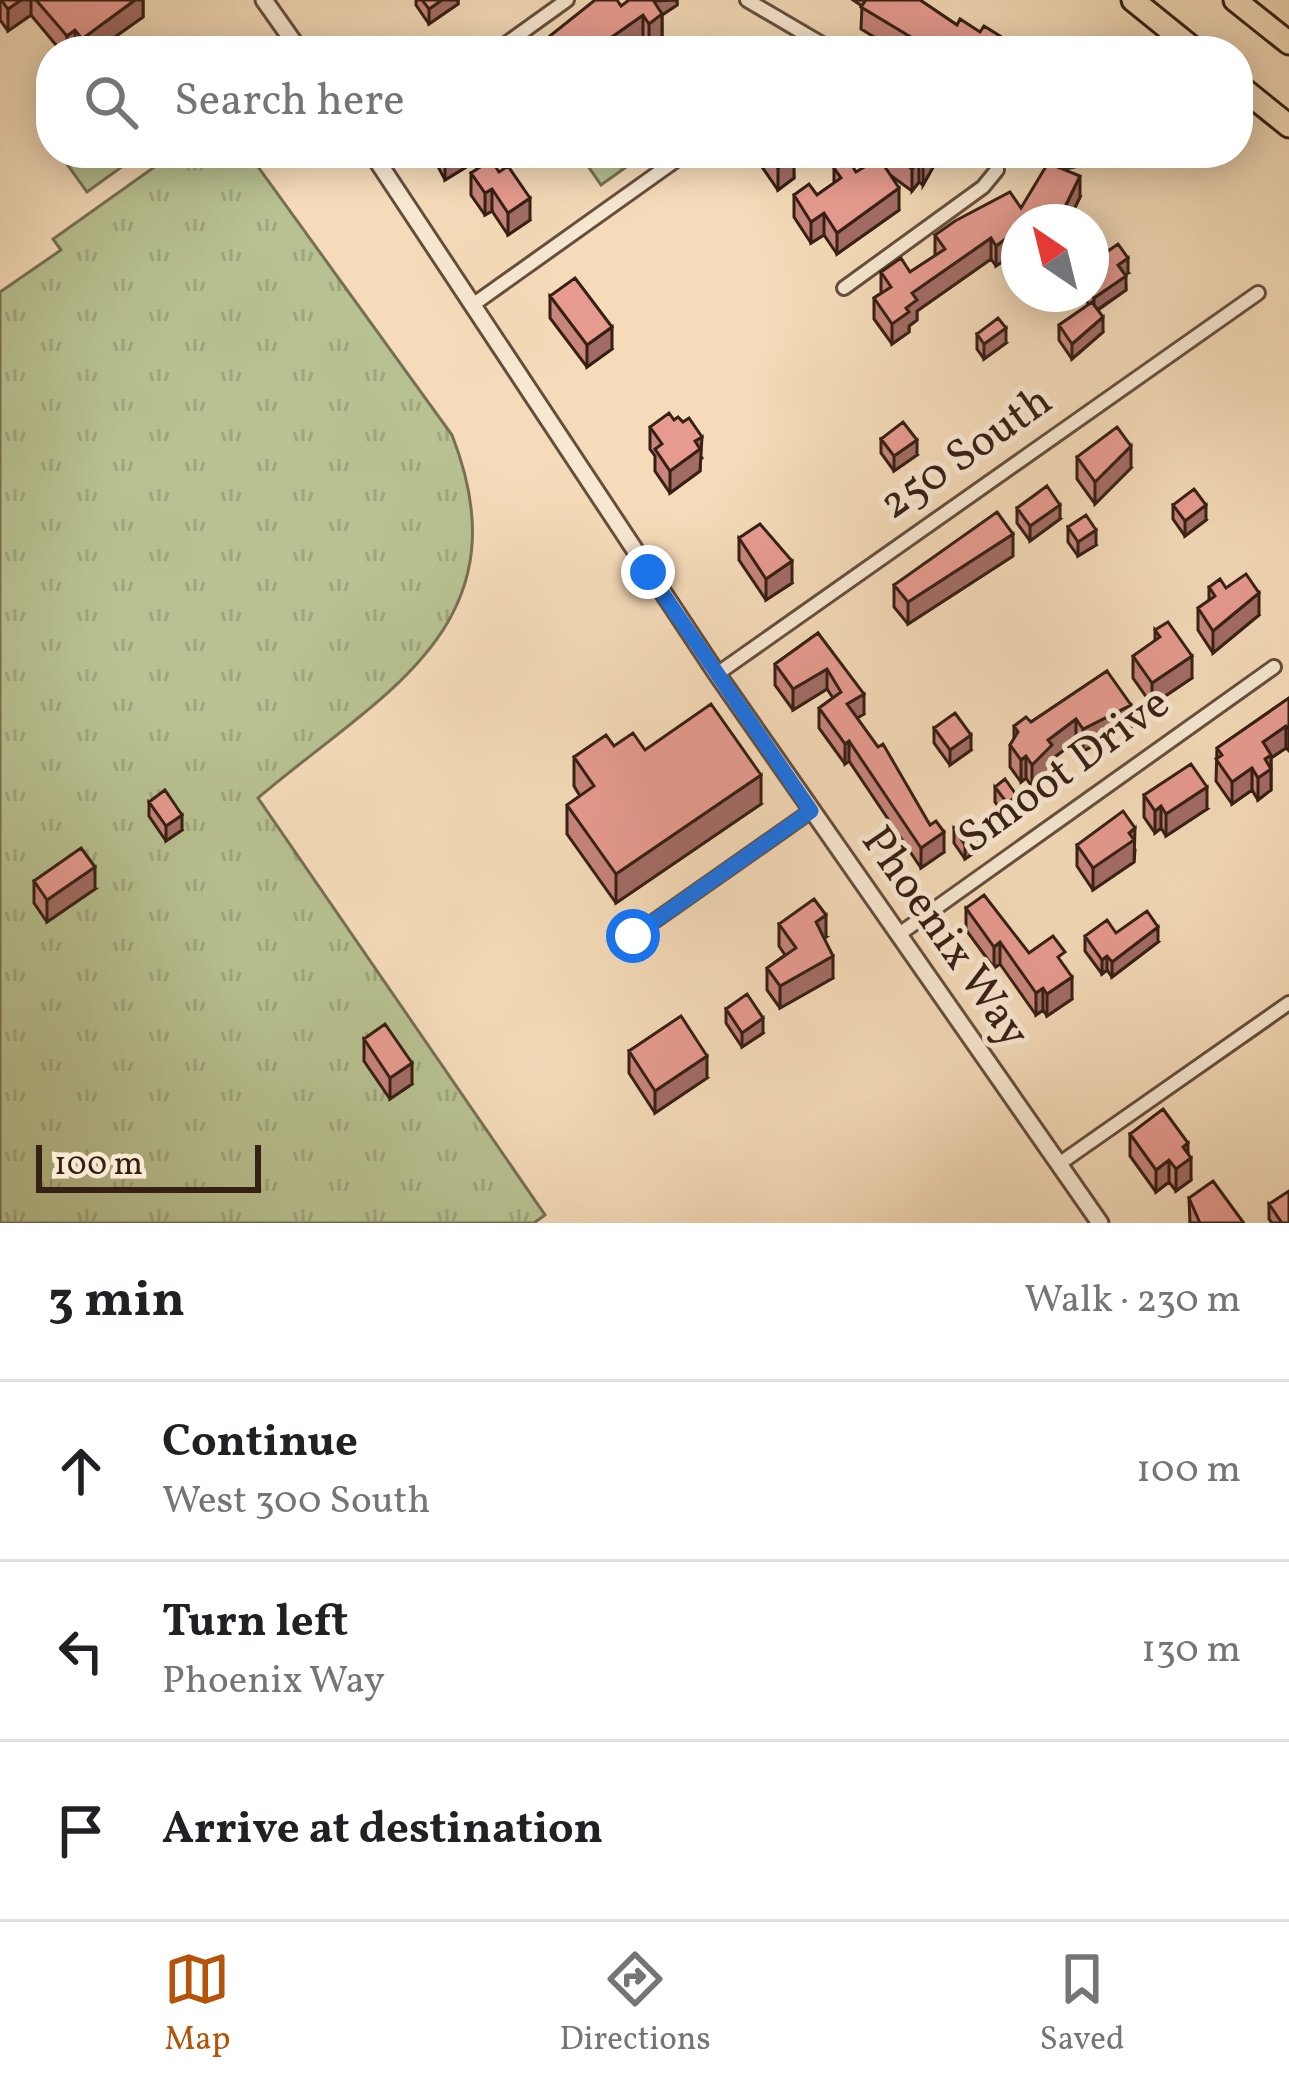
<!DOCTYPE html>
<html lang="en">
<head>
<meta charset="utf-8">
<style>
	:root { --surface:#fff; --page:#f6f6f6; --text:#202124; --muted:#757577; --line:#e0e0e0; --accent:#b45309 }
	body { margin:0; font-family:Vollkorn,serif; background:var(--page); color:var(--text) }
	.compass { position:absolute; left:1001px; top:204px; width:108px; height:108px; border-radius:50%; background:var(--surface); box-shadow:0 6px 30px #0003; rotate:325deg }
	.scale { position:absolute; left:36px; bottom:30px; width:225px; box-sizing:border-box; padding-left:12px; border:6px solid #361f13; border-top:0; font-size:33px; line-height:42px; white-space:nowrap; color:#361f13; -webkit-text-stroke:9px #f8e8d2; paint-order:stroke }
	.stop { position:absolute; width:36px; height:36px; margin:-27px; border:9px solid #1a73e8; border-radius:50%; background:#fff }
	.stop.end { background:#1a73e8; border-color:#fff; box-shadow:0 3px 12px #0008 }
	.list { margin:0; padding:0; list-style:none }
	h2 { display:flex; justify-content:space-between; align-items:center; height:156px; margin:0; padding:0 48px; font-size:51px }
	h2 small { font-size:39px; font-weight:400; color:var(--muted) }
	.list li { display:grid; grid-template-columns:78px 1fr auto; gap:36px; align-items:center; box-sizing:border-box; height:180px; padding:0 48px; border-top:3px solid var(--line) }
	.list b { display:block; font-size:45px; white-space:nowrap }
	.list p { margin:0; font-size:39px; white-space:nowrap; color:var(--muted) }
	.list em { font-size:39px; font-style:normal; color:var(--muted) }
	.icon { flex:none; width:66px; height:66px; fill:none; stroke:currentColor; stroke-width:2; stroke-linecap:round; stroke-linejoin:round }
	.map { position:relative; flex:none; width:1289px; height:1223px; overflow:hidden }
	.search { position:absolute; background:var(--surface); box-shadow:0 6px 30px #0003; left:36px; right:36px; top:36px; height:132px; display:flex; align-items:center; gap:30px; box-sizing:border-box; padding:0 42px; border-radius:48px; color:var(--muted); font-size:45px }
	.sheet { height:696px; background:var(--surface) }
	nav { display:flex; justify-content:space-around; align-items:center; box-sizing:border-box; height:168px; border-top:3px solid var(--line); background:var(--surface); font-size:33px; color:var(--muted) }
	nav a { display:grid; justify-items:center; gap:6px }
	nav .on { color:var(--accent) }
	.map>svg:first-child { display:block }
	.green { fill:#b8c191; stroke:#777052; stroke-width:3 }
	.park { fill:url(#park-tufts); stroke:#777052; stroke-width:3 }
	.lines { fill:none; stroke-linecap:round; stroke-linejoin:round }
	.minor-casing { stroke:#664e3c; stroke-width:18 }
	.tertiary-casing { stroke:#664e3c; stroke-width:21 }
	.motorway-casing { stroke:#361f13; stroke-width:27 }
	.minor { stroke:#f8e8d2; stroke-width:12 }
	.tertiary { stroke:#f8e8d2; stroke-width:15 }
	.motorway { stroke:#f5dbb9; stroke-width:21 }
	.wall { fill:#c7857c; stroke:#361f13; stroke-width:3 }
	.shaded-wall { fill:#a26c65; stroke:#361f13; stroke-width:3 }
	.building { fill:#e79b90; stroke:#361f13; stroke-width:3 }
	.route { stroke:#1a73e8; stroke-width:15 }
	.labels { text-anchor:middle; dominant-baseline:central; stroke-width:10; stroke-linejoin:round; paint-order:stroke }
	.street-label { font-size:45px; fill:#361f13; stroke:#f8e8d2 }
</style>
</head>
<body>
<div class="map">
<svg width="1289" height="1223" viewBox="0 0 1289 1223">
	<defs>
		<pattern id="park-tufts" width="24" height="20" patternUnits="userSpaceOnUse" patternTransform="scale(3)"><rect width="24" height="20" fill="#b8c191"/><path d="M3 7l-1-3M5 7V3M7 7l1-3M15 17l-1-3M17 17v-4M19 17l1-3" fill="none" stroke="#9fa57c"/></pattern>
	</defs>
	<rect width="100%" height="100%" fill="#f5dbb9"/>
	<filter id="stains"><feTurbulence type="fractalNoise" baseFrequency=".00167" numOctaves="4"/><feColorMatrix values="0 0 0 0 .2 0 0 0 0 .09 0 0 0 0 .02 0 0 0 .5 -.17"/></filter>
	<radialGradient id="worn" r=".72"><stop offset=".6" stop-color="#630" stop-opacity="0"/><stop offset="1" stop-color="#630" stop-opacity=".3"/></radialGradient>
	<!-- green -->
	<path class="green" d="M59 153H141L87 192Z"/>
	<!-- park -->
	<path class="park" d="M174 153H248L452 435C527 627 381 693 258 798L545 1215 534 1223H0V292L61 250 53 239Z
		M579 153H646L601 185Z"/>
	<g class="lines">
		<!-- minor casing -->
		<g class="minor-casing">
			<path id="minor" d="M747 0 834 51
				M496 51 567 0
				M844 288 983 187 997 170 996 153
				M474 304 686 153
				M717 674 1258 293
				M898 935 1274 667
				M633 936 811 811
				M1059 1164 1289 1003"/>
		</g>
		<!-- tertiary casing -->
		<g class="tertiary-casing">
			<path id="tertiary" d="M264 0 300 51
				M372 153 717 674 1100 1223"/>
		</g>
		<!-- motorway casing -->
		<g class="motorway-casing">
			<path id="motorway" d="M1133 0 1196 51
				M1235 0 1289 43
				M1238 85 1289 126"/>
		</g>
		<!-- minor -->
		<use href="#minor" class="minor"/>
		<!-- tertiary -->
		<use href="#tertiary" class="tertiary"/>
		<!-- motorway -->
		<use href="#motorway" class="motorway"/>
	</g>
	<!-- wall -->
	<path class="wall" d="M0 0H143V17L95 51H61L31 15 8 31 0 20Z
		M416 0H458V4L429 24 416 5Z
		M677 0V5L662 15V36L649 46 643 37 623 51H531L621 6Z
		M853 0H920L957 25 1004 51H897L861 29 862 6Z
		M431 153H489L445 180Z
		M760 153H796L793 155 794 178 778 190 760 164Z
		M884 153H941L923 185 919 182 912 191 890 175 899 210 837 254 824 235 811 243 794 217V195H817L834 183V168L856 172 884 165Z
		M499 172 530 220 508 235 492 211 485 215 471 195V173Z
		M1080 197 1068 222H1019V250L996 266 991 259 917 311V320L909 326V332L892 344 874 319V298L881 293V272H910L935 256V235L1021 208Z
		M1091 252 1128 273 1125 274 1126 290 1098 310 1103 332 1072 359 1059 340V325L1089 305 1082 294H1091L1095 273 1091 268Z
		M550 296 612 349 587 367 550 318Z
		M977 334 1006 343 984 359 977 349Z
		M674 420 702 458 700 460V471L670 493 655 471V456L650 449V427Z
		M881 439 917 455 894 471 881 453Z
		M1077 457 1131 468 1095 504 1077 479Z
		M1173 505 1206 520 1185 536 1173 519Z
		M1017 508 1060 519 1030 541 1017 523Z
		M1068 527 1096 545 1078 556 1068 542Z
		M739 538 792 583 766 600 739 560Z
		M1013 556 908 624 894 607V585Z
		M1209 587 1226 588 1259 615 1213 653 1198 630V608L1209 601Z
		M1155 630 1192 678 1152 705 1133 678V656L1155 641Z
		M818 633 864 714 857 718 944 852 921 868 849 761 845 764 819 728V708L833 698 827 689 793 710 775 685V664Z
		M1107 671 1131 727 1083 751 1076 741 1052 759V767L1032 787 1026 778 1021 782 1010 767V745L1014 739V726L1031 722Z
		M1289 698V751L1286 748 1271 758V790L1258 800 1252 790 1232 804 1216 781 1217 748Z
		M934 728 971 750 950 765 934 743Z
		M614 746 645 750 761 804 616 903 567 834V805L580 796 574 786V757Z
		M995 787 1017 811 1007 818 995 802Z
		M1144 795 1207 809 1166 836 1161 828 1155 833 1144 817Z
		M149 802 182 830 166 841 149 816Z
		M954 828 981 848 965 859 954 843Z
		M1077 845 1135 850 1134 862 1093 890 1077 866Z
		M34 881 95 889 47 922 34 903Z
		M966 908 1029 953 1065 967 1072 999 1047 1016 1043 1010 1036 1015 1000 964 994 968 966 930Z
		M779 924 826 937 824 938 833 978 780 1008 767 990V968L785 955 779 946Z
		M1116 933 1158 942 1112 977 1107 970 1102 974 1085 951V936Z
		M726 1009 763 1033 742 1047 726 1023Z
		M364 1039 412 1084 390 1099 364 1061Z
		M629 1051 707 1078 655 1113 629 1073Z
		M1130 1134 1188 1153 1191 1180 1176 1191 1169 1182 1156 1192 1130 1156Z
		M1189 1198 1243 1223H1190Z
		M1269 1204 1289 1223H1272L1269 1219Z"/>
	<!-- shaded-wall -->
	<path class="shaded-wall" d="M21 0H31V15L8 31V9Z
		M135 0H143V17L95 51H82V39Z
		M442 0H458V4L429 24V9Z
		M677 0V5L662 15V36L649 46V24L652 1Z
		M643 15V37L623 51H592Z
		M75 30V51H67V36Z
		M453 153H489L445 180V158Z
		M929 153H941L923 185V163Z
		M1065 153H1100V162L1065 169Z
		M794 157V178L778 190V168Z
		M919 160V182L912 191V169Z
		M1080 176V197L1068 222H1058Z
		M899 188V210L837 254V233Z
		M492 189V211L485 215V193Z
		M530 198V220L508 235V213Z
		M824 213V235L811 243V222Z
		M1019 229V250L996 266V246Z
		M991 238V259L917 311V320L909 326V332L892 344V324L906 308 912 293Z
		M1128 258V273L1118 279V265Z
		M1126 276V290L1094 312V298Z
		M1103 317V332L1072 359V344Z
		M612 327V349L587 367V345Z
		M1006 328V343L984 359V344Z
		M702 437 700 471 670 493V471L695 441Z
		M917 440V455L894 471V456Z
		M1131 446V468L1095 504V482Z
		M1060 505V519L1030 541V526Z
		M1206 505V520L1185 536V521Z
		M1096 530V545L1078 556V542Z
		M1013 534V556L908 624V602Z
		M792 561V583L766 600V579Z
		M1259 593V615L1213 653V631Z
		M1192 656V678L1152 705V683Z
		M827 669V689L793 710V689Z
		M864 694V714L847 724V704Z
		M1131 705V727L1083 751V729Z
		M1076 719V741L1052 759V767L1032 787V765L1048 740Z
		M1286 726V748L1271 758V790L1258 800V778L1263 742Z
		M971 735V750L950 765V750Z
		M849 741V761L845 764V744Z
		M1026 756V778L1021 782V760Z
		M1252 768V790L1232 804V782Z
		M761 775V804L616 903V874Z
		M1207 787V809L1166 836V814Z
		M1017 796V811L1007 818V803Z
		M1161 806V828L1155 833V811Z
		M182 815V830L166 841V826Z
		M1135 828 1134 862 1093 890V868Z
		M944 832V852L921 868V848Z
		M981 833V848L965 859V845Z
		M95 867V889L47 922V900Z
		M826 915V937L816 944V922Z
		M1158 927V942L1112 977V962Z
		M1000 942V964L994 968V947Z
		M833 956V978L780 1008V986Z
		M1107 956V970L1102 974V960Z
		M1072 977V999L1047 1016V994Z
		M1043 988V1010L1036 1015V993Z
		M763 1018V1033L742 1047V1033Z
		M707 1056V1078L655 1113V1091Z
		M412 1063V1084L390 1099V1078Z
		M1188 1143V1160L1191 1158V1180L1176 1191V1169L1183 1147Z
		M1169 1160V1182L1156 1192V1170Z"/>
	<!-- building -->
	<path class="building" d="M1 0H21L8 9Z
		M36 0H135L82 39 75 30 67 36Z
		M422 0H442L429 9Z
		M595 0H617L621 6 629 0H653L662 14 649 24 643 15 592 51H531Z
		M866 0H920L957 25 960 19 980 32 984 26 1000 36 994 44 1004 51H934L861 7Z
		M767 153H791L794 157 778 168Z
		M890 153H929L923 163 919 160 912 169Z
		M879 158 899 188 837 233 824 213 811 222 794 195 809 184 817 195 841 178 834 168 848 159 856 172Z
		M491 160 499 172 508 166 530 198 508 213 492 189 485 193 471 173Z
		M1048 163 1080 176 1058 221 1041 213 1029 222H1019V229L996 246 991 238 912 293 917 300 906 308 909 312 892 324 874 298 891 287 881 272 901 258 910 272 945 249 935 235 955 221 1010 192 1021 208Z
		M1103 243 1108 251 1118 244 1128 258 1118 265 1126 276 1094 298 1091 294V275L1101 268 1091 252Z
		M575 278 612 327 587 345 550 296Z
		M1092 302 1103 317 1072 344 1059 325Z
		M998 318 1006 328 984 344 977 334Z
		M669 413 674 420 678 417 683 422 689 418 702 437 695 441 700 449 670 471 655 449 662 444 650 427Z
		M903 422 917 440 894 456 881 439Z
		M1117 427 1131 446 1095 482 1077 457Z
		M1047 486 1060 505 1030 526 1017 508Z
		M1194 489 1206 505 1185 521 1173 505Z
		M997 512 1013 534 908 602 894 585Z
		M1086 515 1096 530 1078 542 1068 527Z
		M760 524 792 561 766 579 739 538Z
		M1246 574 1259 593 1213 631 1198 608 1215 596 1209 587 1220 579 1226 588Z
		M1168 622 1192 656 1152 683 1133 656 1160 637 1155 630Z
		M818 633 864 694 847 704 878 747 883 744 930 825 936 821 944 832 921 848 849 741 845 744 819 708 841 692 827 669 793 689 775 664Z
		M1107 671 1131 705 1083 729 1076 719 1048 740 1052 745 1032 765 1026 756 1021 760 1010 745 1018 732 1014 726 1026 717 1031 722Z
		M1289 698V729L1286 726 1263 742 1271 755 1265 759 1271 769 1258 778 1252 768 1232 782 1216 759 1222 755 1217 748Z
		M711 704 761 775 616 874 567 805 594 786 574 757 606 735 614 746 633 733 645 750Z
		M955 713 971 735 950 750 934 728Z
		M1191 764 1207 787 1166 814 1161 806 1155 811 1144 795Z
		M1005 779 1017 796 1007 803 995 787Z
		M165 790 182 815 166 826 149 802Z
		M1123 811 1135 828 1129 833 1134 840 1093 868 1077 845Z
		M970 817 981 833 965 845 954 828Z
		M81 848 95 867 47 900 34 881Z
		M984 895 1029 953 1053 936 1065 952 1058 957 1072 977 1047 994 1043 988 1036 993 1000 942 994 947 966 908Z
		M814 899 826 915 816 922 833 956 780 986 767 968 796 948 779 924Z
		M1147 911 1158 927 1112 962 1107 956 1102 960 1085 936 1107 920 1116 933Z
		M747 994 763 1018 742 1033 726 1009Z
		M681 1016 707 1056 655 1091 629 1051Z
		M385 1024 412 1063 390 1078 364 1039Z
		M1163 1109 1188 1143 1183 1147 1191 1158 1176 1169 1169 1160 1156 1170 1130 1134Z
		M1213 1181 1243 1222 1241 1223H1200L1189 1198Z
		M1289 1191V1223H1282L1269 1204Z"/>
	<g class="lines">
		<!-- route -->
		<path class="route" d="M633 936 811 811 648 572"/>
	</g>
	<g class="labels">
		<!-- street labels -->
		<g class="street-label">
			<text transform="translate(967 454) rotate(-35)">250 South</text>
			<text transform="translate(1065 772) rotate(-36)">Smoot Drive</text>
			<text transform="translate(944 938) rotate(55)">Phoenix Way</text>
		</g>
	</g>
	<rect width="100%" height="100%" filter="url(#stains)"/>
	<rect width="100%" height="100%" fill="url(#worn)"/>
</svg>
<svg class="compass" viewBox="-18 -18 36 36"><path d="M0-13l5 13h-10z" fill="#e53935"/><path d="M0 13l5-13h-10z" fill="#757577"/></svg>
<div class="scale">100 m</div>
<div class="stop" style="left:633px;top:936px"></div>
<div class="stop end" style="left:648px;top:572px"></div>
<div class="search"><svg class="icon" aria-label="search" viewBox="0 0 24 24"><circle cx="10" cy="10" r="6"/><path d="M15 15l6 6"/></svg>Search here</div>
</div>
<section class="sheet">
<h2>3 min<small>Walk · 230 m</small></h2>
<ul class="list">
<li><svg class="icon" aria-label="ahead" viewBox="0 0 24 24"><path d="M12 20V5M6 11l6-6 6 6"/></svg><div><b>Continue</b><p>West 300 South</p></div><em>100 m</em></li>
<li><svg class="icon" aria-label="left" viewBox="0 0 24 24"><path d="M17 20v-9H6M10 6l-5 5 5 5"/></svg><div><b>Turn left</b><p>Phoenix Way</p></div><em>130 m</em></li>
<li><svg class="icon" aria-label="arrive" viewBox="0 0 24 24"><path d="M6 21V4h12l-3 4 3 4H6"/></svg><div><b>Arrive at destination</b></div></li>
</ul>
</section>
<nav>
<a class="on"><svg class="icon" aria-label="map" viewBox="0 0 24 24"><path d="M3 6l6-2 6 2 6-2v14l-6 2-6-2-6 2zM9 4v14M15 6v14"/></svg>Map</a>
<a><svg class="icon" aria-label="directions" viewBox="0 0 24 24"><path d="M12 3l9 9-9 9-9-9zM9 14v-3h6M13 9l2 2-2 2"/></svg>Directions</a>
<a><svg class="icon" aria-label="saved" viewBox="0 0 24 24"><path d="M7 4h10v16l-5-4-5 4z"/></svg>Saved</a>
</nav>
</body>
</html>
